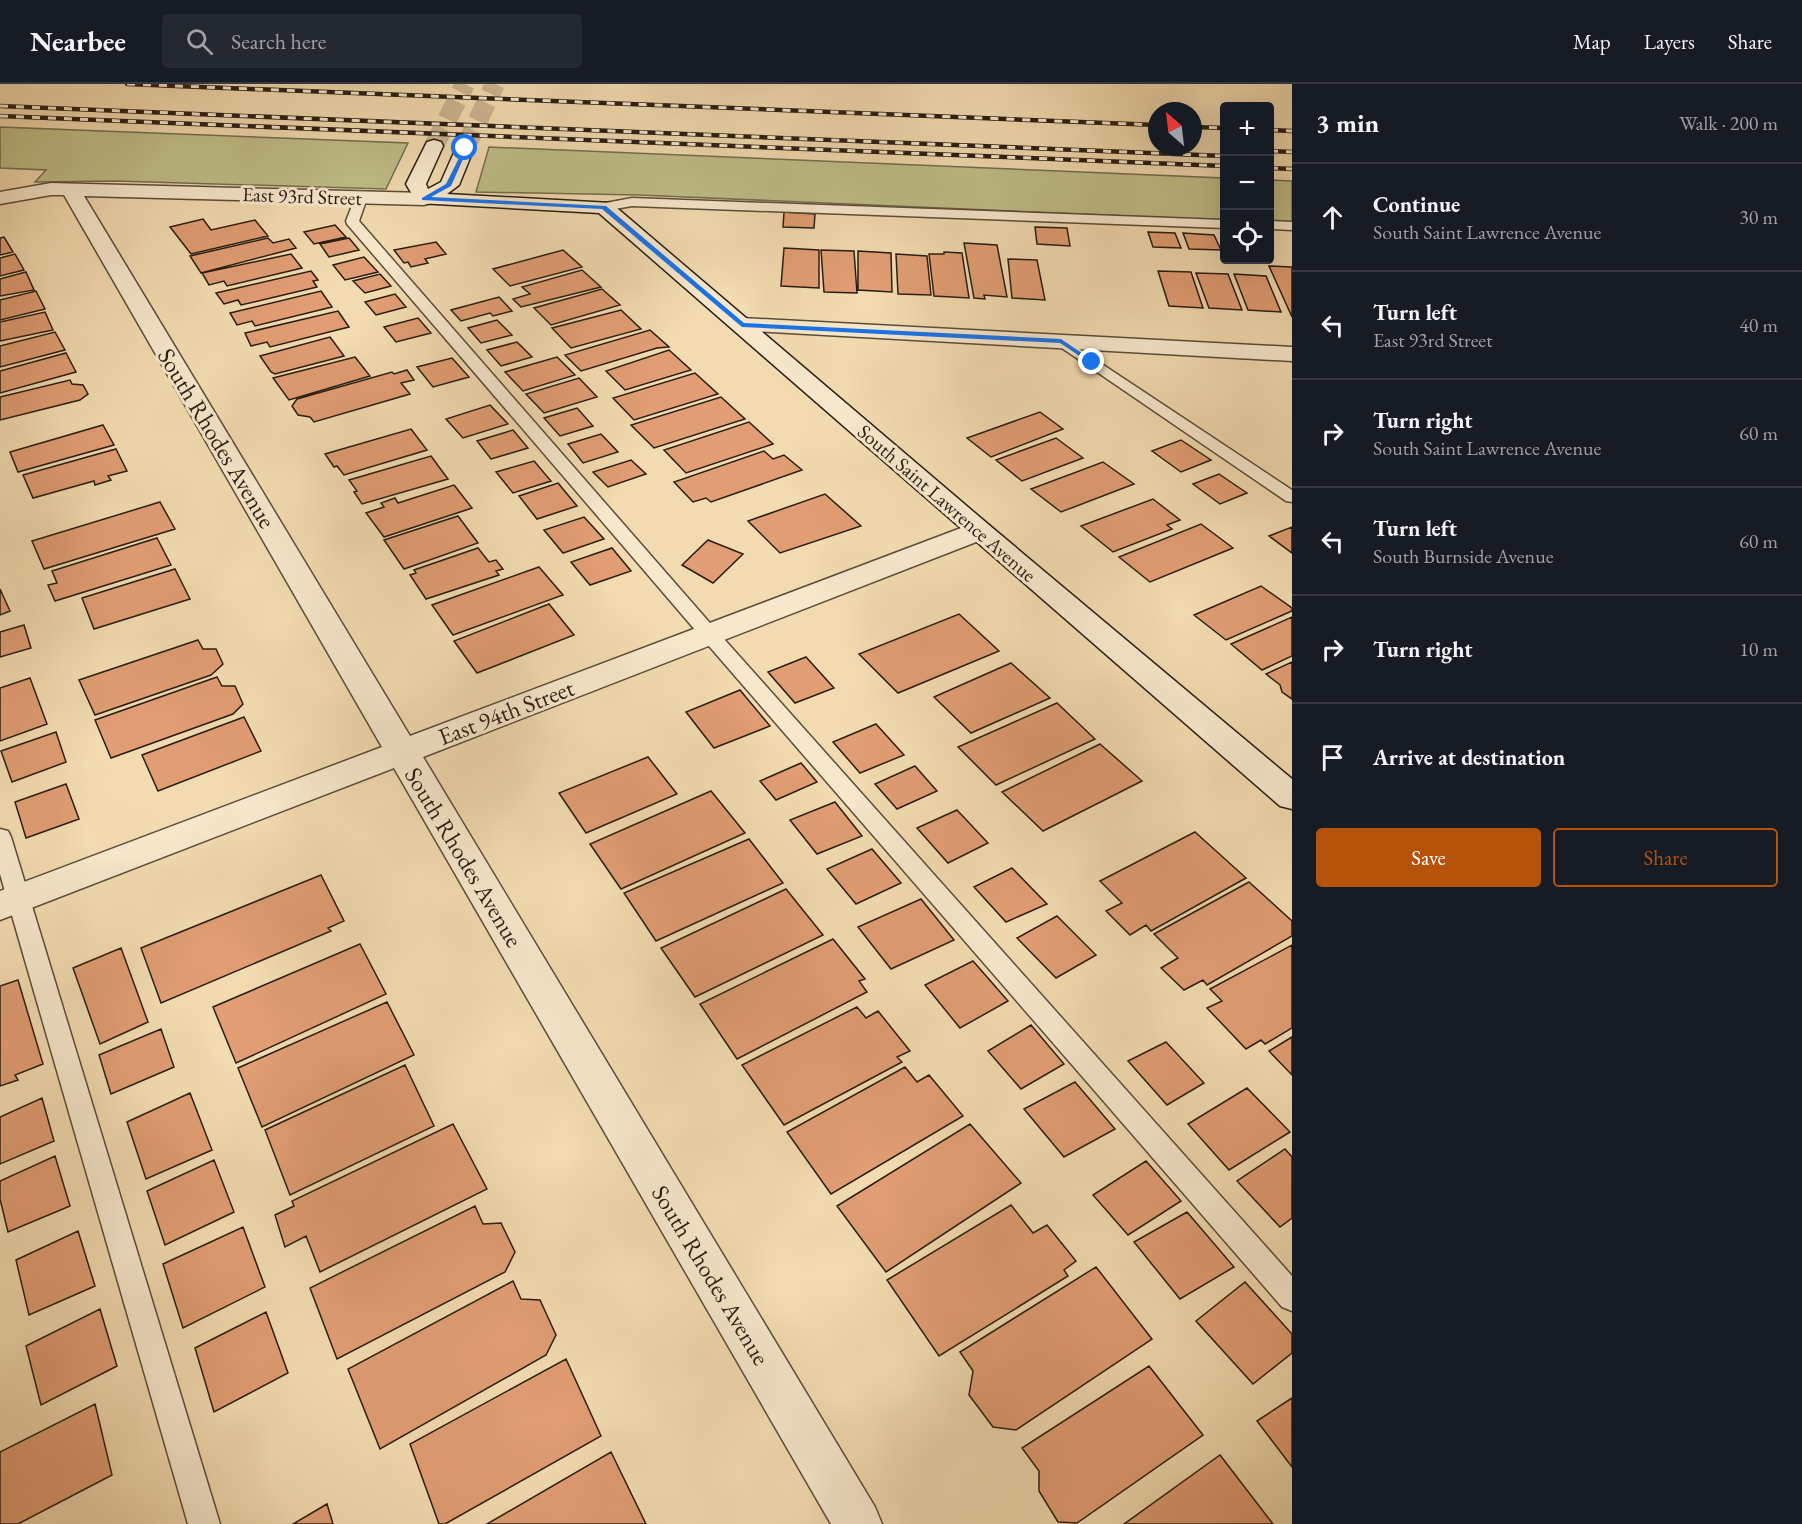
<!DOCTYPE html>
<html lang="en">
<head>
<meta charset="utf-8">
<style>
	:root { --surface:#171b24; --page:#242831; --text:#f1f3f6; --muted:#9ea1a6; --line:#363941; --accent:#b45309 }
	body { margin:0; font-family:"EB Garamond",serif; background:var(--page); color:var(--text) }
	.controls { position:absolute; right:18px; top:18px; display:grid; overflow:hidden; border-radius:6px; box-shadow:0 6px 24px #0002 }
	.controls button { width:54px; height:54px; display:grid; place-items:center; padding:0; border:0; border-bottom:2px solid var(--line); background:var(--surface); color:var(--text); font:30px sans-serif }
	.compass { position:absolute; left:1148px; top:18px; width:54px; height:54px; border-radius:50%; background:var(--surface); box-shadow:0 6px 24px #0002; rotate:332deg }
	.stop { position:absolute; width:18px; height:18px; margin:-14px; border:4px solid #1a73e8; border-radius:50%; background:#fff }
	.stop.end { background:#1a73e8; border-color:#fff; box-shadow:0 2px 6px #0008 }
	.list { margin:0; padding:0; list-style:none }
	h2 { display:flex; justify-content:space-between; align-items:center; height:78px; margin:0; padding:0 24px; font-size:26px }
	h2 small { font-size:20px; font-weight:400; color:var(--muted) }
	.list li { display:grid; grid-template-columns:39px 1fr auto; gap:18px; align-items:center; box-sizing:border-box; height:108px; padding:0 24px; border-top:2px solid var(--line) }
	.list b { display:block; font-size:22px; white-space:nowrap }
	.list p { margin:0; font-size:20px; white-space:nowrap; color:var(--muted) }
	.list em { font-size:20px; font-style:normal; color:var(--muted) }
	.actions { display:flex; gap:12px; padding:18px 24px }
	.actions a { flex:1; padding:14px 0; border:2px solid var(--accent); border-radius:6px; text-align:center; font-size:21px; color:var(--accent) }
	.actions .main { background:var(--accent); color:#fff }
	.icon { flex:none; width:33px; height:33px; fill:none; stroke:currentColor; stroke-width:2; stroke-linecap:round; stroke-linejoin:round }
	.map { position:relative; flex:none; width:1292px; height:1440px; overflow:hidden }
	header { display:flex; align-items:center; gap:36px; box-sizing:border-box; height:84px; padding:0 30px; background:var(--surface); border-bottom:2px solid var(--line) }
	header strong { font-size:28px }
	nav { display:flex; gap:33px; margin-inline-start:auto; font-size:21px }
	.search { width:420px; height:54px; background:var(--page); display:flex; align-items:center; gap:15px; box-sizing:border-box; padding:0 21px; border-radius:6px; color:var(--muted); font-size:22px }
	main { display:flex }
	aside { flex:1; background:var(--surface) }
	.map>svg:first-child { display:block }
	.green { fill:#bfbe88; stroke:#746e4e; stroke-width:1.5 }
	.building { fill:#e19d73; stroke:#291d13; stroke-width:1.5 }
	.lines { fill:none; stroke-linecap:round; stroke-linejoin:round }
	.secondary-tunnel { stroke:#cab591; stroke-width:20; stroke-dasharray:20 10; stroke-linecap:butt }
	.lane-casing { stroke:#5b4c3a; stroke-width:3 }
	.street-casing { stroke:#5b4c3a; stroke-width:3 }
	.secondary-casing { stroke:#291d13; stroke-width:3 }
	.lane { fill:#f7e8cc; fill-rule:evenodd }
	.street { fill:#f7e8cc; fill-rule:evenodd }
	.secondary { fill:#f7e8cc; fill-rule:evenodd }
	.rail-casing { stroke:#291d13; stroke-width:4.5 }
	.rail { stroke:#f7e8cc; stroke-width:3; stroke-dasharray:8; stroke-linecap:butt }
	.route { fill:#1a73e8 }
	.labels { text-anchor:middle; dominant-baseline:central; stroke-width:6; stroke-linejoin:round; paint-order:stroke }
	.far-street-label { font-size:20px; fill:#291d13; stroke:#f7e8cc }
	.street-label { font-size:24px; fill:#291d13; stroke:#f7e8cc }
</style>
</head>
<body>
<header>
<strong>Nearbee</strong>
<div class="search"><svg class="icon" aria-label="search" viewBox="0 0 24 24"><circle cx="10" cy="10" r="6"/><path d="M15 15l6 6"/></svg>Search here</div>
<nav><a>Map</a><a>Layers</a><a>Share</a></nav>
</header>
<main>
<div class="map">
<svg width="1292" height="1440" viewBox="0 0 1292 1440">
	<rect width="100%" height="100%" fill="#f2dbb0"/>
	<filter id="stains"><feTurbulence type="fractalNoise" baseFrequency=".00333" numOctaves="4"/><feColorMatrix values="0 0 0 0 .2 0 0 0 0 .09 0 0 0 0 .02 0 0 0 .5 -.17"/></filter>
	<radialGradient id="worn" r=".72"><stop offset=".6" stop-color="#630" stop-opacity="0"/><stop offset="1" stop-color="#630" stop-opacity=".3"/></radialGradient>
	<!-- green -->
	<path class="green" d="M0 43 408 59 386 105 116 97 35 98 46 86 0 84Z
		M489 63 1224 94V136L638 111 476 108Z
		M1270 96 1292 97V140L1270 139Z"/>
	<!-- building -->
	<path class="building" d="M784 128 815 130 814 144 783 143Z
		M203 135 211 146 255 136 268 152 191 170 170 143Z
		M335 141 346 153 314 160 304 148Z
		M1035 143 1067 144 1070 162 1037 160Z
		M1148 148 1175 149 1181 164 1153 163Z
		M1183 149 1214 151 1221 166 1189 165Z
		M4 153 13 168 0 171V154Z
		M268 154 273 159 289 155 296 164 201 189 190 172Z
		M349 154 359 166 329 173 320 160Z
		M436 158 446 170 425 175 428 179 411 183 408 178 404 179 394 166Z
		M964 159 997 161 1007 213 984 211 985 215 974 214Z
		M784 164 819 166V204L781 202Z
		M563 166 582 183 510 202 493 185Z
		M821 166 854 167 857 209 824 208Z
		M858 167 891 169 892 208 858 206Z
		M944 168 962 169 969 214 934 212 929 170H944Z
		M15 170 24 186 0 192V174Z
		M291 170 302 184 227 202 224 197 209 201 202 189Z
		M896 170 927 172 931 211 898 210Z
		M364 173 378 188 345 196 333 181Z
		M1008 175 1037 176 1045 216 1012 214Z
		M1269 182 1292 183V233Z
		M582 186 601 203 521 223 513 215 530 210 522 203Z
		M311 187 318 196 313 197 317 203 241 221 238 216 224 220 216 209Z
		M1158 187 1191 188 1203 224 1169 222Z
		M26 188 34 206 0 212V195Z
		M1196 189 1228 190 1242 226 1209 224Z
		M380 190 391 202 365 209 353 197Z
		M1234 190 1266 192 1281 228 1248 226Z
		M602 205 620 221 551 241 534 224Z
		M36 207 45 225 0 236V216Z
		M321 207 332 223 255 242 252 237 237 241 230 229Z
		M395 210 406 223 376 231 365 218Z
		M499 213 512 227 493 232 490 229 461 237 451 226Z
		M621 226 641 245 571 264 552 244Z
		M338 227 349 243 270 263 267 258 251 262 245 249Z
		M45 228 53 246 0 257V238Z
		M418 234 431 249 396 258 384 243Z
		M497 236 512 251 481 259 468 244Z
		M650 246 669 263 657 264 581 287 565 271Z
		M55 248 65 266 0 283V262Z
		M330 253 344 272 275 290 271 288 260 272Z
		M517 258 532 273 501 282 487 266Z
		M669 266 691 286 625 306 606 287Z
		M66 269 76 288 0 309V287Z
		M355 273 370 292 289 316 273 294Z
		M557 273 575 291 523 307 505 288Z
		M452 274 469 293 433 303 417 283Z
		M407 286 414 296 401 299 410 310 314 338 310 333 298 331 292 322 297 315 392 288 394 290Z
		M695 289 718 310 634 336 613 314Z
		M579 294 597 313 544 329 526 310Z
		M70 296 72 300 83 301 88 310 80 316 0 336V313Z
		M721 313 745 335 654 364 631 341Z
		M490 321 508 340 463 354 446 335Z
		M577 324 593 342 560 352 544 334Z
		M1040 328 1063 345 991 373 967 354Z
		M749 338 773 360 686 389 664 366Z
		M103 341 114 361 18 388 10 368Z
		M411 345 427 366 344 391 337 382 334 383 325 370Z
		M513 346 528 364 491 375 477 357Z
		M601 350 618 368 583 379 568 360Z
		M1056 354 1083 374 1022 397 996 376Z
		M1181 356 1211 376 1181 388 1152 367Z
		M116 365 127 387 108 392 111 396 95 401 94 397 33 414 23 391Z
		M764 367 773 375 784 371 802 386 711 418 706 414 693 418 674 398Z
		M431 372 448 395 362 420 354 408 357 407 349 396Z
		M631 376 646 390 608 403 593 388Z
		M534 377 551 397 513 409 496 388Z
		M1103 378 1134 400 1061 428 1031 405Z
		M1219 390 1247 409 1220 420 1193 400Z
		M558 399 577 422 537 435 519 412Z
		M454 401 472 424 384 453 366 429 384 423 381 419 395 414 398 419Z
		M825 410 861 442 780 469 748 437Z
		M1153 415 1180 436 1167 441 1172 445 1113 468 1081 442Z
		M160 418 175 445 44 485 32 457Z
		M458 432 478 459 404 485 384 456Z
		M584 433 604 455 563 469 544 446Z
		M1201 440 1233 464 1150 498 1119 473Z
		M1292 443V469L1269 452Z
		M157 454 171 481 55 517 48 501 57 499 52 487Z
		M708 456 743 470 713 499 682 481Z
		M478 464 489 478 496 476 503 485 496 487 499 491 426 515 410 491 416 489 414 486Z
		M612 464 631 487 590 501 571 478Z
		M539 483 563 511 453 551 432 521Z
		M175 485 190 515 94 545 82 514Z
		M1261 502 1292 524V527L1226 556 1194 531Z
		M0 505 10 527 0 531Z
		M549 520 574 551 477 589 454 557Z
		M959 530 999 567 898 609 859 570Z
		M1292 533V572L1262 586 1231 560Z
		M24 541 31 564 0 573V548Z
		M198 556 203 565H216L223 580 211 591 95 631 79 596Z
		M806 573 834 604 795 619 768 588Z
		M1292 578V615L1282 608 1280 601 1266 590Z
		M1011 579 1050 614 971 649 934 613Z
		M217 593 222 602H235L243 620 233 630 111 674 95 636Z
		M30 594 47 640 0 657V604Z
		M740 606 770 642 714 664 686 628Z
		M1057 619 1095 655 996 701 958 663Z
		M244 633 261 667 158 707 142 671Z
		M876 640 904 671 860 689 833 658Z
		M56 648 66 678 12 698 1 667Z
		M1100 660 1142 697 1043 747 1002 708Z
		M648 673 677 710 586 749 559 709Z
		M801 679 817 698 776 716 760 697Z
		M915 682 937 707 897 725 875 700Z
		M66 700 79 735 26 754 15 718Z
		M711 707 745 749 621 805 590 760Z
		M835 718 862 752 817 770 790 736Z
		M957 726 988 759 948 779 917 744Z
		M1195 748 1246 794 1151 847 1146 841 1130 851 1106 827 1122 819 1100 797Z
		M749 755 783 799 656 857 624 809Z
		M872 765 901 799 856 820 827 785Z
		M1012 784 1047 820 1006 838 974 803Z
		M321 791 344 837 328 844 331 847 161 919 141 864Z
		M1249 798 1292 837V852L1207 901 1203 896 1184 906 1161 884 1178 874 1154 850Z
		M786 805 823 851 695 913 661 864Z
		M921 815 954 856 891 885 858 843Z
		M1057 832 1096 871 1056 894 1017 854Z
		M833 855 865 895 859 897 867 908 737 975 700 920Z
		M360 860 386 910 236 979 213 923Z
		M1292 861V944L1265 960 1261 956 1246 965 1207 924 1222 917 1210 905Z
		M121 864 148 938 100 960 73 884Z
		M973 877 1008 917 960 944 925 901Z
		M18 896 43 980 15 991 18 996 0 1002V902Z
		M387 918 414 971 262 1043 238 984Z
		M857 923 866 934 878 927 910 967 897 973 902 978 784 1041 742 981Z
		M1031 941 1064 980 1021 1005 988 967Z
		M161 945 174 983 111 1010 99 971Z
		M1292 953V991L1269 967Z
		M1166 958 1204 999 1167 1021 1128 977Z
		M405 981 434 1042 290 1111 265 1046Z
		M905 983 917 998 929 991 963 1032 831 1110 787 1048Z
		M1075 998 1115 1045 1064 1073 1024 1025Z
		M1247 1004 1290 1048 1229 1086 1188 1040Z
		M190 1009 212 1066 146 1095 127 1038Z
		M42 1014 54 1057 0 1080V1033Z
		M453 1040 487 1105 320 1188 306 1152 285 1163 275 1131 294 1122 292 1117Z
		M970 1040 1021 1099 886 1188 837 1122Z
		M1285 1065 1292 1073V1134L1280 1143 1237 1097Z
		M55 1072 70 1122 8 1148 0 1115V1097Z
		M214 1076 234 1128 165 1161 147 1107Z
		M1146 1077 1181 1117 1128 1151 1093 1111Z
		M1011 1121 1033 1149 1047 1141 1076 1177 1064 1186 1068 1192 939 1272 887 1196Z
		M475 1122 483 1140 501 1139 515 1168 505 1188 337 1275 310 1204Z
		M1187 1128 1234 1183 1180 1215 1134 1158Z
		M243 1143 265 1203 183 1244 163 1180Z
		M78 1147 95 1202 29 1231 16 1176Z
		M1096 1183 1152 1255 1016 1346 993 1343 969 1311 973 1287 960 1268Z
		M513 1197 521 1215 540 1216 556 1251 546 1271 380 1365 348 1285Z
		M1245 1198 1292 1250V1269L1253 1300 1196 1237Z
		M100 1225 117 1282 41 1321 26 1262Z
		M266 1228 288 1289 214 1328 195 1264Z
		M566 1275 601 1352 445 1440H439L410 1360Z
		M1149 1282 1203 1351 1077 1439 1058 1438 1039 1407V1387L1022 1364Z
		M1292 1314V1383L1257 1337Z
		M95 1320 112 1391 18 1440H0V1368Z
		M611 1368 646 1440H487Z
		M1220 1371 1273 1440H1124Z
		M327 1420 333 1440H293Z"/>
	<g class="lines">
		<!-- secondary-tunnel -->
		<path class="secondary-tunnel" d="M434 62 465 0
			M465 64 495 0"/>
		<!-- lane casing -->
		<g class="lane-casing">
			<path id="lane" d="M361 110 367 114 359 137 716 546 1292 1192V1227L1282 1223 702 554 347 140 346 137 355 114Z
				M632 114 1224 136V144L632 122 604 127 598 123 600 120Z
				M1270 137 1292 138V146L1270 145Z
				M1061 253 1292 406V418L1286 417 1056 260 1054 257 1056 254Z
				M0 745 8 747 11 753 220 1440H188L0 790Z"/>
		</g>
		<!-- street casing -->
		<g class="street-casing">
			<path id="street" d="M51 99 424 109 431 111 434 115 431 119 424 121 84 112 410 652 969 441 979 439 989 441 992 447 989 453 423 673 875 1423 882 1440H831L394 684 0 836V807L382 663 64 111H51L0 120V108Z
				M742 234 1292 263V277L734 246 731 241 734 236Z"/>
		</g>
		<!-- secondary casing -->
		<g class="secondary-casing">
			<path id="secondary" d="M434 56 441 58 443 62 426 100 428 105 441 98 456 64 458 60H472L474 64 459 101 447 110 611 119 989 441 1292 695V725L1280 722 599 129 417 119 406 100 427 58Z"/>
		</g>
		<!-- lane -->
		<use href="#lane" class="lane"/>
		<!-- street -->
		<use href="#street" class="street"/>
		<!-- secondary -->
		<use href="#secondary" class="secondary"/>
		<!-- rail casing -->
		<g class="rail-casing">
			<path id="rail" d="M127 0 1157 41
				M0 22 1224 72
				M0 32 1224 82
				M1193 43 1224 44
				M1270 46 1292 47
				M1270 67 1292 68
				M1270 84 1292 85"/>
		</g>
		<!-- rail -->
		<use href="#rail" class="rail"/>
	</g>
	<!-- route -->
	<path class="route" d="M465 62 468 64 451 102 431 113 606 122 744 239 1061 255 1095 278 1090 279 1060 259 742 243 602 125 422 116V114L446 100Z"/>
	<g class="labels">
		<!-- far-street labels -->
		<g class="far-street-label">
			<text transform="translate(302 112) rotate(2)">East 93rd Street</text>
			<text transform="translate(947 419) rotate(41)">South Saint Lawrence Avenue</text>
		</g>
		<!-- street labels -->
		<g class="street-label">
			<text transform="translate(217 354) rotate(59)">South Rhodes Avenue</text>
			<text transform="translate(506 628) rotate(-21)">East 94th Street</text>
			<text transform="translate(464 773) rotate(59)">South Rhodes Avenue</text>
			<text transform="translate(711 1191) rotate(59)">South Rhodes Avenue</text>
		</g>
	</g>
	<rect width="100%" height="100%" filter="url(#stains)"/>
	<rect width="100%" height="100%" fill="url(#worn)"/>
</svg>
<div class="controls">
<button>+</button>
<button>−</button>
<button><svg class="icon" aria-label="locate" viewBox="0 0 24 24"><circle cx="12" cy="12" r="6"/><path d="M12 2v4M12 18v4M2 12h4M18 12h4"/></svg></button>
</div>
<svg class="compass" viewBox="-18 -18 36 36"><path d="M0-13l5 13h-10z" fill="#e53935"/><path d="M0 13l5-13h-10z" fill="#9ea1a6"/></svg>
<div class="stop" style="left:465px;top:64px"></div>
<div class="stop end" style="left:1092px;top:278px"></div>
</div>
<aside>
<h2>3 min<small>Walk · 200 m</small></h2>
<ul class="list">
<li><svg class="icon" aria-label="ahead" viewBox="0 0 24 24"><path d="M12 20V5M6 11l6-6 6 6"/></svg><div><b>Continue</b><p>South Saint Lawrence Avenue</p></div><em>30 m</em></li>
<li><svg class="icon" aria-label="left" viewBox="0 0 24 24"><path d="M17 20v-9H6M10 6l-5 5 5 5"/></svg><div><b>Turn left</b><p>East 93rd Street</p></div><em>40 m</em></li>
<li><svg class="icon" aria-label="right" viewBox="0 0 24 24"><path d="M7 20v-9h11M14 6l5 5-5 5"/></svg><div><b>Turn right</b><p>South Saint Lawrence Avenue</p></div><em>60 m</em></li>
<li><svg class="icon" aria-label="left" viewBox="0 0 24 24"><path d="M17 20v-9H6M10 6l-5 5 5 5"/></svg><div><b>Turn left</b><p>South Burnside Avenue</p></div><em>60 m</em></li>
<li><svg class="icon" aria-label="right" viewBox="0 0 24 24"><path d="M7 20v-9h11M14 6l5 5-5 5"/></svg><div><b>Turn right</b></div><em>10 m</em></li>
<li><svg class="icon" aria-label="arrive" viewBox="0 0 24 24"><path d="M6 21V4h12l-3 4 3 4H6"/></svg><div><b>Arrive at destination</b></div></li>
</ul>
<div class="actions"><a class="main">Save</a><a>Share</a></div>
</aside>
</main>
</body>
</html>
